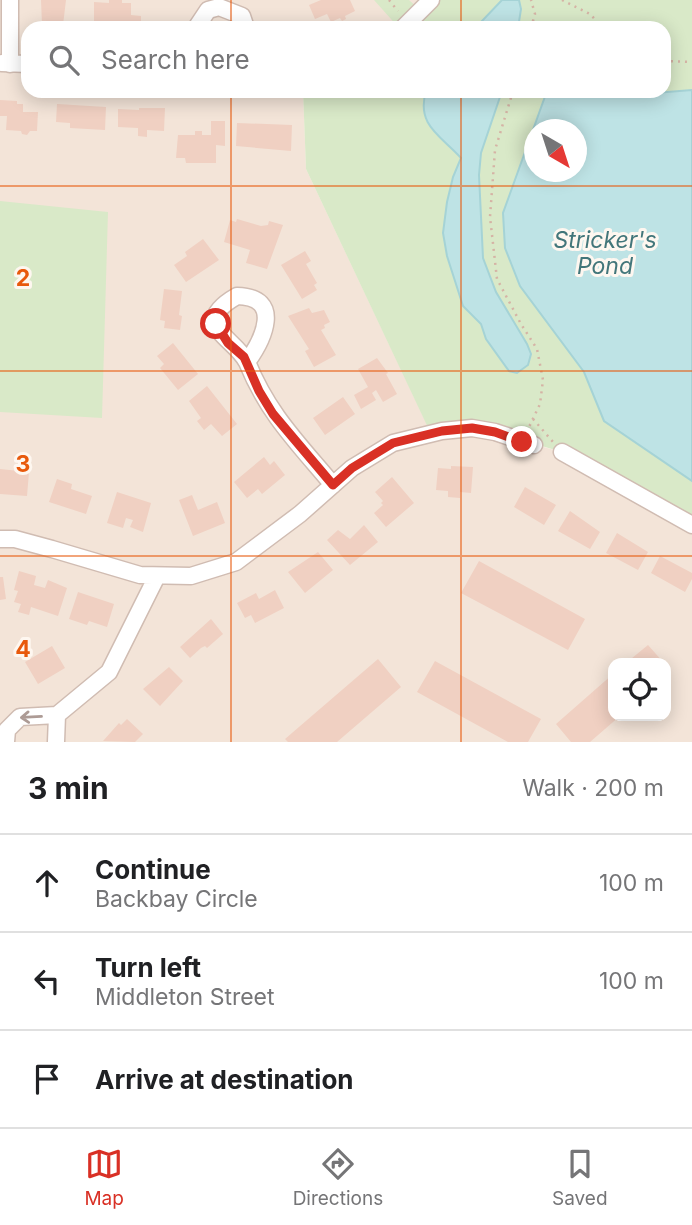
<!DOCTYPE html>
<html lang="en">
<head>
<meta charset="utf-8">
<style>
	:root { --surface:#fff; --page:#f6f6f6; --text:#202124; --muted:#757577; --line:#e0e0e0; --accent:#d93025 }
	body { margin:0; font-family:Inter,sans-serif; background:var(--page); color:var(--text) }
	.controls { position:absolute; right:21px; bottom:21px; display:grid; overflow:hidden; border-radius:14px; box-shadow:0 4px 18px #0003 }
	.controls button { width:63px; height:63px; display:grid; place-items:center; padding:0; border:0; border-bottom:2px solid var(--line); background:var(--surface); color:var(--text); font:35px sans-serif }
	.compass { position:absolute; left:524px; top:119px; width:63px; height:63px; border-radius:50%; background:var(--surface); box-shadow:0 4px 18px #0003; rotate:141deg }
	.stop { position:absolute; width:21px; height:21px; margin:-16px; border:5px solid #d93025; border-radius:50%; background:#fff }
	.stop.end { background:#d93025; border-color:#fff; box-shadow:0 2px 7px #0008 }
	.list { margin:0; padding:0; list-style:none }
	h2 { display:flex; justify-content:space-between; align-items:center; height:91px; margin:0; padding:0 28px; font-size:30px }
	h2 small { font-size:23px; font-weight:400; color:var(--muted) }
	.list li { display:grid; grid-template-columns:46px 1fr auto; gap:21px; align-items:center; box-sizing:border-box; height:98px; padding:0 28px; border-top:2px solid var(--line) }
	.list b { display:block; font-size:26px; white-space:nowrap }
	.list p { margin:0; font-size:23px; white-space:nowrap; color:var(--muted) }
	.list em { font-size:23px; font-style:normal; color:var(--muted) }
	.icon { flex:none; width:38px; height:38px; fill:none; stroke:currentColor; stroke-width:2; stroke-linecap:round; stroke-linejoin:round }
	.map { position:relative; flex:none; width:692px; height:742px; overflow:hidden }
	.search { position:absolute; background:var(--surface); box-shadow:0 4px 18px #0003; left:21px; right:21px; top:21px; height:77px; display:flex; align-items:center; gap:18px; box-sizing:border-box; padding:0 24px; border-radius:21px; color:var(--muted); font-size:26px }
	.sheet { height:385px; background:var(--surface) }
	nav { display:flex; justify-content:space-around; align-items:center; box-sizing:border-box; height:98px; border-top:2px solid var(--line); background:var(--surface); font-size:19px; color:var(--muted) }
	nav a { display:grid; justify-items:center; gap:4px }
	nav .on { color:var(--accent) }
	.map>svg:first-child { display:block }
	.residential { fill:#f3e4d8; fill-rule:evenodd }
	.green { fill:#d9e9c8; fill-rule:evenodd }
	.water { fill:#bee3e5; stroke:#a5d3d6; stroke-width:2; fill-rule:evenodd }
	.building { fill:#f0d0c2 }
	.lines { fill:none; stroke-linecap:round; stroke-linejoin:round }
	.minor-casing { stroke:#d0bcb2; stroke-width:19 }
	.path { stroke:#d5b3a5; stroke-width:2.5; stroke-dasharray:2 5; stroke-linecap:butt }
	.minor { stroke:#fff; stroke-width:16 }
	.oneway { stroke:#ad9b95 }
	.route { stroke:#d93025; stroke-width:9 }
	.grid { fill:none; stroke:#e8590c; stroke-width:2; stroke-opacity:0.55 }
	.labels { text-anchor:middle; dominant-baseline:central; stroke-width:6; stroke-linejoin:round; paint-order:stroke }
	.water-label { font-size:23px; font-style:italic; fill:#42767a; stroke:#fef7f0 }
	.grid-label { font-size:23px; text-anchor:middle; font-weight:bold; fill:#e8590c; stroke:#fef7f0; stroke-width:6; stroke-linejoin:round; paint-order:stroke }
</style>
</head>
<body>
<div class="map">
<svg width="692" height="742" viewBox="0 0 692 742">
	<rect width="100%" height="100%" fill="#fcf3ea"/>
	<!-- residential -->
	<path class="residential" d="M0 0H431L403 28H28V91H303L306 169 431 433 472 428 562 452 692 525V742H0ZM613 663H666V716H613Z"/>
	<!-- green -->
	<path class="green" d="M374 0H409L421 11 431 0H692V525L562 452 495 432 431 434 306 169 303 91H664V28H399ZM534 130H576V172H534Z
		M0 201 108 212 102 418 0 412Z"/>
	<!-- water -->
	<path class="water" d="M502 0H519L521 9 518 28H479L481 22Z
		M692 90V481L604 421 584 372 520 286 505 248 503 213 547 91H652L655 93ZM534 130H576V172H534Z
		M426 91H502L481 153 479 175 483 258 496 292 527 344 531 354 528 365 517 373 509 371 486 339 481 324 463 306 447 256 443 233 447 202 453 177 461 158C440 135 416 125 426 91Z"/>
	<!-- building -->
	<path class="building" d="M41 0H66L63 25 42 24Z
		M109 0H122V3H131V15L141 16V28H94V2L109 3Z
		M321 0H350L355 11 345 16 346 19 342 21 340 18 331 22 327 14 315 19 309 5Z
		M0 100 17 101V104H23V112H38L37 131H30L27 135 22 134 21 131 6 130 7 116H0Z
		M57 104 106 107 105 130 70 128V123L56 122Z
		M139 108H165L164 131 147 130V137L138 136V128L118 127V109L139 110Z
		M211 121H225V146L216 145V163H186L185 158H176L178 135H195V131H202V135H211Z
		M237 123 292 125 291 151 236 146Z
		M237 219 261 226 268 225 269 221 283 225 267 269 246 263 250 250 224 242 230 220 236 222Z
		M203 239 219 260 186 282 174 265 187 256 185 252Z
		M305 251 311 261 306 264 317 283 314 285 317 290 302 299 281 265Z
		M164 289 182 291 179 315 182 316 180 330 164 328 165 321 160 320Z
		M309 308 312 313 324 310 330 322 324 325 325 328 321 330 336 355 314 367 305 351 309 349 288 316Z
		M173 343 198 374 178 390 160 368 164 364 157 356Z
		M377 358 388 373 386 374 397 394 383 402 376 390 372 393 376 400 361 409 354 395 368 387 358 369Z
		M207 386 237 424 222 436 211 424 204 430 197 421 201 418 189 401Z
		M343 397 355 414 325 435 313 418Z
		M264 457 270 465 274 461 285 475 262 494 258 489 247 498 234 482Z
		M451 466 473 467 471 493 460 492V498L448 497V491L436 490 438 468 451 469Z
		M0 469 29 472 27 496 0 494Z
		M392 477 414 503 386 527 374 513 383 505 381 503 383 501 375 492Z
		M57 479 72 484 71 489 92 496 86 514 49 502Z
		M525 487 556 505 544 525 514 507Z
		M117 492 151 503 143 532 130 527 133 520 126 518 123 528 107 523Z
		M192 495 198 510 217 502 225 523 193 536 179 500Z
		M570 511 600 532 590 549 558 531Z
		M364 525 378 542 350 565 327 540 338 530 350 539Z
		M617 533 648 552 638 570 606 553Z
		M318 552 333 570 305 593 288 572Z
		M660 556 692 573V579L685 592 651 573Z
		M479 561 585 619 568 650 461 593Z
		M19 571 36 576 34 585 45 588 48 580 67 588 58 616 31 607 29 615 18 612 21 604 14 602 18 591 14 590Z
		M0 577H3L6 599 0 600Z
		M275 590 284 608 255 623 251 615 245 618 237 603 256 593 259 599Z
		M78 592 114 604 107 627 89 621 87 625 69 619Z
		M211 619 223 634 207 648 205 646 201 648 190 658 180 647Z
		M648 645 664 663H626Z
		M52 646 65 668 38 684 25 662Z
		M378 659 401 687 337 742H288L285 739Z
		M435 661 541 719 528 742H508L417 692Z
		M169 667 183 681 160 706 143 689Z
		M613 674V716H620L590 742H571L556 724Z
		M127 719 143 734 135 742 103 741 119 723 121 725Z"/>
	<g class="lines">
		<!-- minor casing -->
		<g class="minor-casing">
			<path id="minor" d="M196 28 208 10 219 7 242 16 246 28
				M403 28 431 0
				M2 63 28 64
				M10 64V0
				M237 296C284 297 263 340 247 362 234 337 188 324 237 296Z
				M247 362C268 414 298 443 333 485
				M562 452 692 525
				M0 539H15L52 549 140 575 191 576 236 562 300 514 352 468 393 443 442 431 472 428 495 432 534 445
				M57 715 109 672 157 576
				M6 742 7 730 20 717 57 715 56 742"/>
		</g>
		<!-- path -->
		<path class="path" d="M389 0 398 11
			M562 0 590 14 603 28
			M531 28 535 14 531 0
			M664 61 692 62
			M513 91 495 150 490 217 497 279 521 324 537 349 543 380 540 404 529 427
			M533 419 554 443"/>
		<!-- minor -->
		<use href="#minor" class="minor"/>
	</g>
	<!-- one-way arrows -->
	<defs><path id="oneway-shaft" d="M-6 0H5M1.5-3L5.5 0L1.5 3" fill="none" stroke-width="1.6" stroke-linecap="round" stroke-linejoin="round" transform="scale(1.75)"/></defs>
	<use class="oneway" href="#oneway-shaft" transform="translate(31 717) rotate(177)"/>
	<g class="lines">
		<!-- route -->
		<path class="route" d="M216 324 228 343 244 357 259 391 273 414 333 485 352 468 393 443 442 431 472 428 495 432 522 442"/>
	</g>
	<!-- grid -->
	<path class="grid" d="M231 0V28M461 0V28M231 91V742M461 91V742M0 186H692M0 371H692M0 556H692"/>
	<g class="labels">
		<!-- water labels -->
		<g class="water-label">
			<text x="605" y="240">Stricker's<tspan x="605" dy="26">Pond</tspan></text>
		</g>
	</g>
	<g class="grid-label">
		<text x="23" y="286">2</text>
		<text x="23" y="472">3</text>
		<text x="23" y="657">4</text>
	</g>
</svg>
<div class="controls">
<button><svg class="icon" aria-label="locate" viewBox="0 0 24 24"><circle cx="12" cy="12" r="6"/><path d="M12 2v4M12 18v4M2 12h4M18 12h4"/></svg></button>
</div>
<svg class="compass" viewBox="-18 -18 36 36"><path d="M0-13l5 13h-10z" fill="#e53935"/><path d="M0 13l5-13h-10z" fill="#757577"/></svg>
<div class="stop" style="left:216px;top:324px"></div>
<div class="stop end" style="left:522px;top:442px"></div>
<div class="search"><svg class="icon" aria-label="search" viewBox="0 0 24 24"><circle cx="10" cy="10" r="6"/><path d="M15 15l6 6"/></svg>Search here</div>
</div>
<section class="sheet">
<h2>3 min<small>Walk · 200 m</small></h2>
<ul class="list">
<li><svg class="icon" aria-label="ahead" viewBox="0 0 24 24"><path d="M12 20V5M6 11l6-6 6 6"/></svg><div><b>Continue</b><p>Backbay Circle</p></div><em>100 m</em></li>
<li><svg class="icon" aria-label="left" viewBox="0 0 24 24"><path d="M17 20v-9H6M10 6l-5 5 5 5"/></svg><div><b>Turn left</b><p>Middleton Street</p></div><em>100 m</em></li>
<li><svg class="icon" aria-label="arrive" viewBox="0 0 24 24"><path d="M6 21V4h12l-3 4 3 4H6"/></svg><div><b>Arrive at destination</b></div></li>
</ul>
</section>
<nav>
<a class="on"><svg class="icon" aria-label="map" viewBox="0 0 24 24"><path d="M3 6l6-2 6 2 6-2v14l-6 2-6-2-6 2zM9 4v14M15 6v14"/></svg>Map</a>
<a><svg class="icon" aria-label="directions" viewBox="0 0 24 24"><path d="M12 3l9 9-9 9-9-9zM9 14v-3h6M13 9l2 2-2 2"/></svg>Directions</a>
<a><svg class="icon" aria-label="saved" viewBox="0 0 24 24"><path d="M7 4h10v16l-5-4-5 4z"/></svg>Saved</a>
</nav>
</body>
</html>
